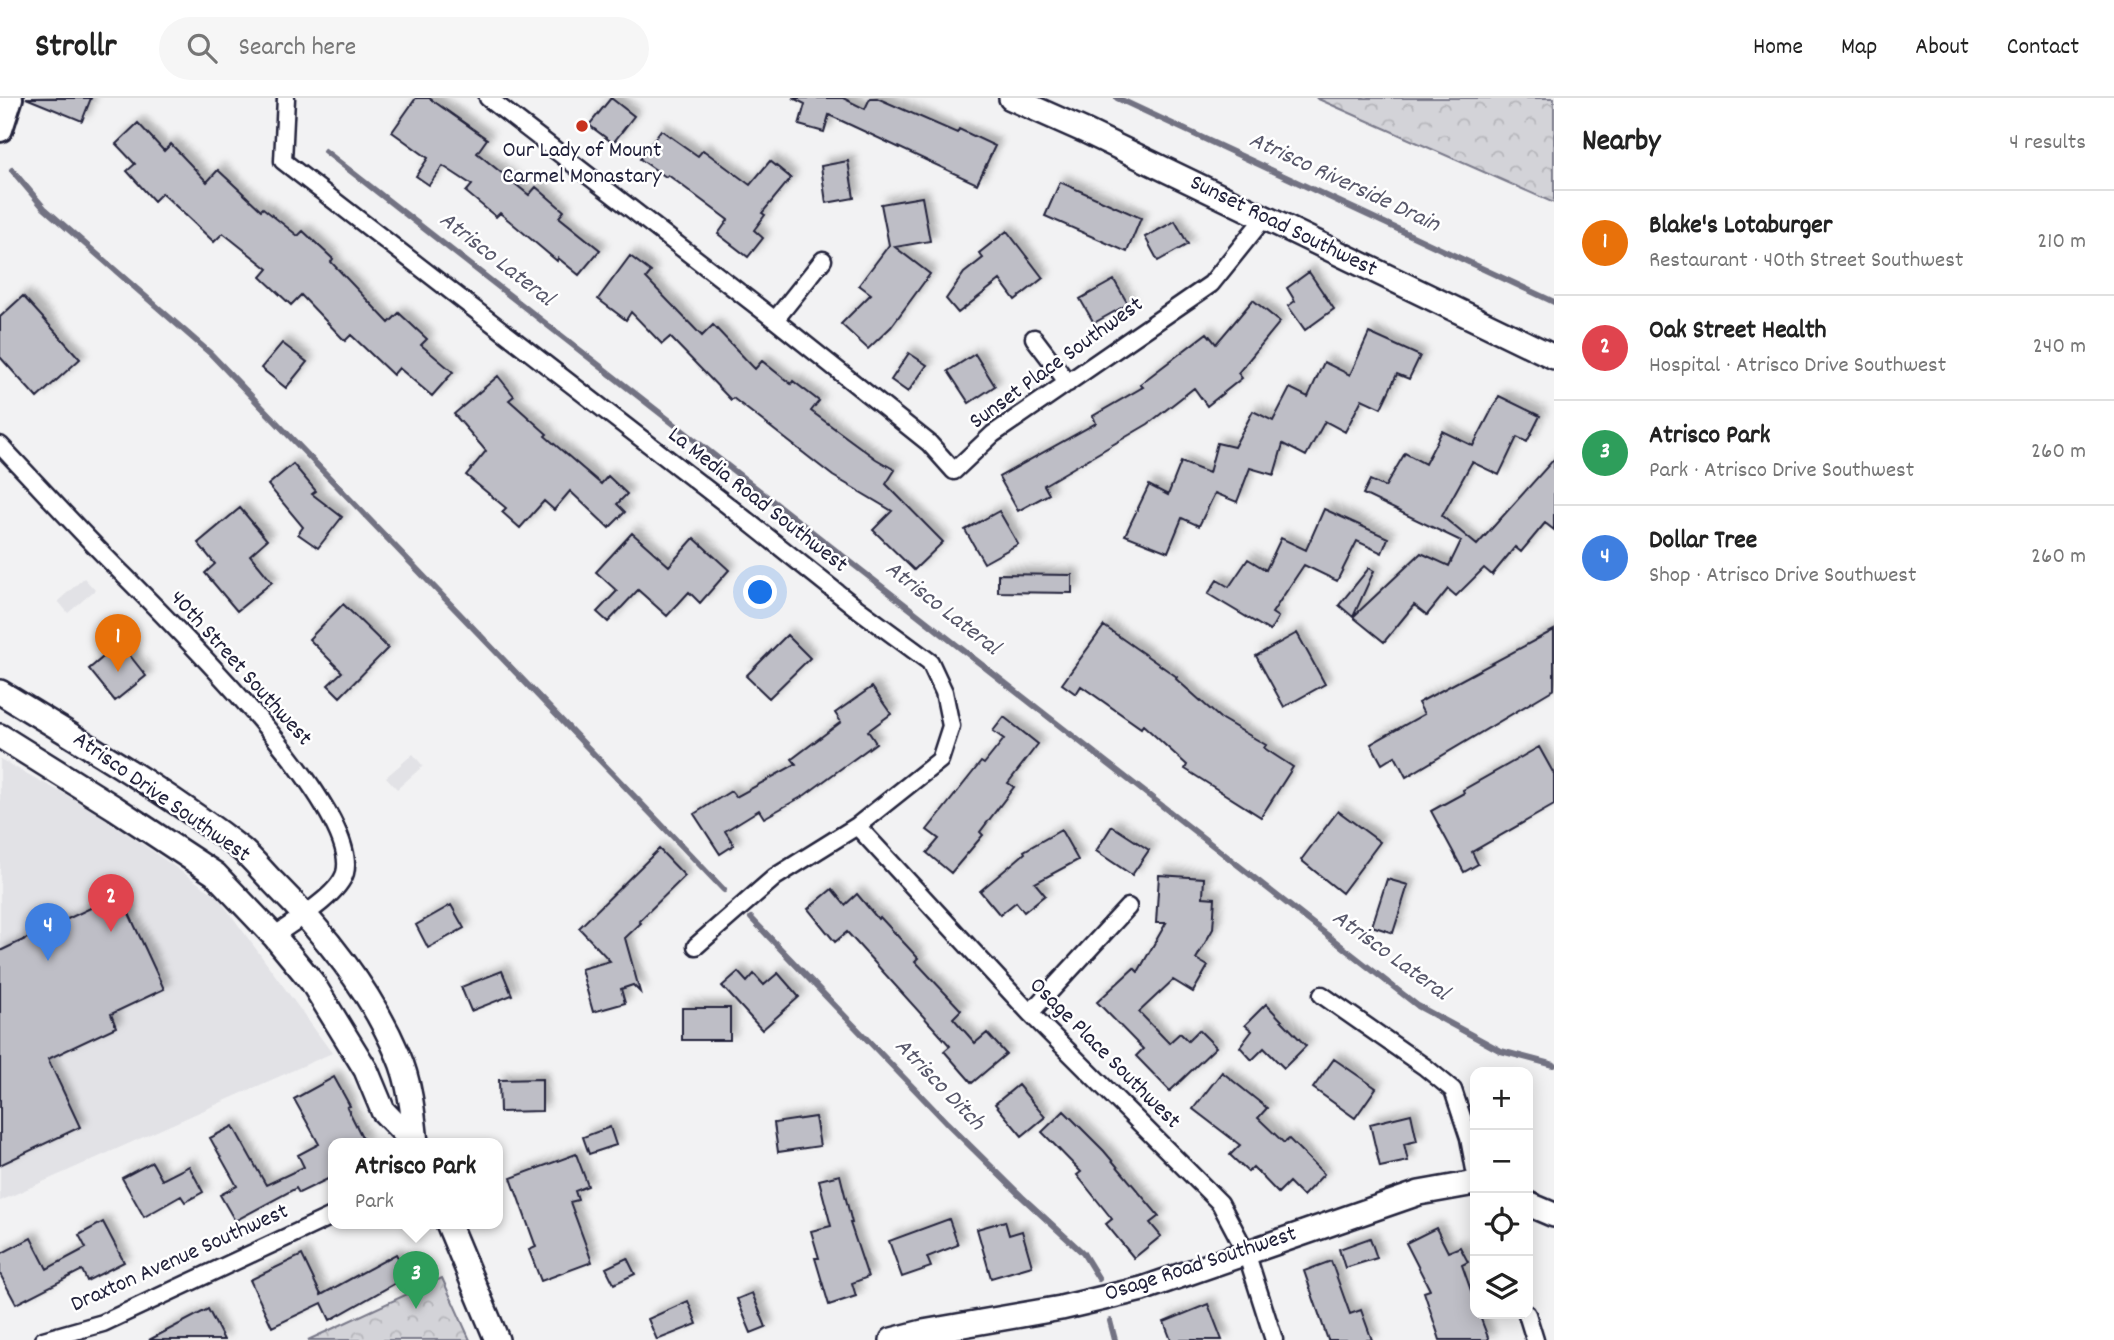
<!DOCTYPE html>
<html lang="en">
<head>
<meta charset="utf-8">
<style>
	:root { --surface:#fff; --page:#f6f6f6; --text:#222; --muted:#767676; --line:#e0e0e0; --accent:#1a73e8 }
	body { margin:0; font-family:Dekko,sans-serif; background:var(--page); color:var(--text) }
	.controls { position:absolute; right:21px; bottom:21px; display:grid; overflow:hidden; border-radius:14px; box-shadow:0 4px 18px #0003 }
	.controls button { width:63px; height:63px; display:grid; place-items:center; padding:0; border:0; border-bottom:2px solid var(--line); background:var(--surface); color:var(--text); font:35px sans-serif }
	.you { position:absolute; left:761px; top:495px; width:24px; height:24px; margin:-18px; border:5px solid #fff; border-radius:50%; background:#1a73e8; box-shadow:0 0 0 10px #1a73e833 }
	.badge { display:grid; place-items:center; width:46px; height:46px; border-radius:50%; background:var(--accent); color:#fff; font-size:23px; font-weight:700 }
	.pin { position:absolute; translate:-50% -58px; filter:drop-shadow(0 2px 4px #0008) }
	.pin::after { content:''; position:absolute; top:37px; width:24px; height:21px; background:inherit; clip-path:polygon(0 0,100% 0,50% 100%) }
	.popup { position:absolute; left:328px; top:1040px; width:175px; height:91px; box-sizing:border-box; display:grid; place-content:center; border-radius:14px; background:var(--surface); filter:drop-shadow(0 2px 5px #0005); font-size:23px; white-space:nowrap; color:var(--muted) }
	.popup b { font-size:26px; color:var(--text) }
	.popup::after { content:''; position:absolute; left:50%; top:100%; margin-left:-14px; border:14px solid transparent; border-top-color:var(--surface) }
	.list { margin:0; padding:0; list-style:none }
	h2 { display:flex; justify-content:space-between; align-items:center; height:91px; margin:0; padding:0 28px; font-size:30px }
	h2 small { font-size:23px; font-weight:400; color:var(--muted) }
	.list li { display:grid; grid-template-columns:46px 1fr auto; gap:21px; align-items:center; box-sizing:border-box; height:105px; padding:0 28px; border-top:2px solid var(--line) }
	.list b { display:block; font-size:26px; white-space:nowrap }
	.list p { margin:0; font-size:23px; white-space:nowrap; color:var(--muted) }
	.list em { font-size:23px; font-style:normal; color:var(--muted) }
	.icon { flex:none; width:38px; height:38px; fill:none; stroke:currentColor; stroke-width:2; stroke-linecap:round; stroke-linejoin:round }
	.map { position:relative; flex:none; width:1554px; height:1242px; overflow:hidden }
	header { display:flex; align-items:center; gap:42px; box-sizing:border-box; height:98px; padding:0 35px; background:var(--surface); border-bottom:2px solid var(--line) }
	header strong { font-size:33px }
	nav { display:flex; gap:38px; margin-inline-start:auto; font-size:24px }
	.search { width:490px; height:63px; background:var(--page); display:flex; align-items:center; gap:18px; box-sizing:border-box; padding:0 24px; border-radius:38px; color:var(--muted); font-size:26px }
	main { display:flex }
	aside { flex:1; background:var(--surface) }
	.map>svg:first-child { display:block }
	.built { fill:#e2e2e6 }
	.forest { fill:url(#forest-crowns); stroke:#7a7a8a; stroke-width:2 }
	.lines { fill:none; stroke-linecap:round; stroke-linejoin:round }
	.stream { stroke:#727282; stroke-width:6 }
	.building { fill:#bebec6; stroke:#22223b; stroke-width:2; filter:url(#shadow) }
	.street-casing { stroke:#22223b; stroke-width:21 }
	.secondary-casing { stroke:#22223b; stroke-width:28 }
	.primary-casing { stroke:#22223b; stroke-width:30 }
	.street { stroke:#fff; stroke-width:16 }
	.secondary { stroke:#fff; stroke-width:23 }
	.primary { stroke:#fff; stroke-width:24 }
	.poi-dot { fill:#c8321e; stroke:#fff; stroke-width:2.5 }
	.labels { text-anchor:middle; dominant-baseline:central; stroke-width:5; stroke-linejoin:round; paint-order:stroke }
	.poi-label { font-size:23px; fill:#22223b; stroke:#fff }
	.street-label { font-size:23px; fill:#22223b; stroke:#fff }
	.water-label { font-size:24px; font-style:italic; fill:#58586b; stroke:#fff }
</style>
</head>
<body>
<header>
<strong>Strollr</strong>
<div class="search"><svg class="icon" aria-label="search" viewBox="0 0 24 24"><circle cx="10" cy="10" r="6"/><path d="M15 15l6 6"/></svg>Search here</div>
<nav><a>Home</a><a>Map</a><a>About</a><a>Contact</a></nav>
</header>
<main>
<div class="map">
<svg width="1554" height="1242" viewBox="0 0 1554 1242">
	<defs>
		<pattern id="forest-crowns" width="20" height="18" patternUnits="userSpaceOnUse" patternTransform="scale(1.75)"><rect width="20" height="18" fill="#d3d3d8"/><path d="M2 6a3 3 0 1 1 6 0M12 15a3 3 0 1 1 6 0" fill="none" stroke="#b5b5ba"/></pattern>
		<filter id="shadow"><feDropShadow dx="6" dy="-6" stdDeviation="3.5" flood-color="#0004"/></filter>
	</defs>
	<rect width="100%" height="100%" fill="#f2f2f3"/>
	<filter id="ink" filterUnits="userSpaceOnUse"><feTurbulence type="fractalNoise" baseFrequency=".0143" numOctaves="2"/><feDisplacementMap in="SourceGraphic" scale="14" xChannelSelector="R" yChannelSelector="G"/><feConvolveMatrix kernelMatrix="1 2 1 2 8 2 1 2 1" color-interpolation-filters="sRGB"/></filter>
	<g filter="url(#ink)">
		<!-- built -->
		<path class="built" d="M84 480 95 492 68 515 58 503Z
			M413 656 423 668 397 691 386 679Z
			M0 661 92 711 218 799 332 955 0 1103Z"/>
		<!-- forest -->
		<path class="forest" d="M1316 0H1554V105Z
			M442 1180 470 1242H308Z"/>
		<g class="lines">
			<!-- stream -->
			<path class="stream" d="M1117 0 1554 204
				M325 53 1418 908 1501 953 1554 967
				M12 72 44 110 210 255 724 792
				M751 820 947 1025 1022 1099 1083 1155 1099 1181
				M1110 1223 1115 1242"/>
		</g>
		<!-- building -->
		<path class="building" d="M26 0H91L82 23Z
			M416 0H429L487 41 477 55 529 97 536 89 564 113 559 119 600 152 579 177 558 160 557 163 500 115 496 119 466 94 472 87 443 68 429 87 416 78 428 60 392 34Z
			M611 0 634 18 613 45 589 27Z
			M793 0H843L865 11 870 0H877L957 35 959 31 995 48 977 86 829 17 824 34 799 27 805 6Z
			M138 25 164 53 171 46 207 84 218 72 261 112 263 110 298 138 303 133 333 161 331 164 389 225 399 215 427 241 421 247 453 274 432 298 399 270 393 277 351 237 345 243 301 197 291 207 261 179 268 171 223 135 214 144 162 95 154 103 127 73 135 66 116 46Z
			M661 32 698 58 703 52 750 87 770 63 791 80 762 115 765 117 754 132 763 140 748 159 718 136 728 122 668 77 666 79 640 61Z
			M848 63 854 100 826 105 821 68Z
			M1060 84 1141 120 1127 154 1045 118Z
			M922 99 930 143 895 149 930 176 891 229 868 251 841 226 871 196 859 187 889 147 881 106Z
			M1175 123 1188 146 1158 163 1145 139Z
			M1007 133 1043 180 1015 202 1000 182 958 215 946 201 964 175 983 160 979 155Z
			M630 158 651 174 646 180 702 238 713 227 755 271 762 263 791 286 793 283 819 303 811 313 876 361 895 372 886 386 943 444 914 472 873 432 892 413 833 378 733 300 731 302 670 239 662 246 631 214 626 222 598 201Z
			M1309 174 1334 211 1305 232 1288 208 1295 203 1287 190Z
			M1114 182 1128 206 1094 225 1080 201Z
			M23 198 80 261 37 300 0 259V219Z
			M1253 202 1280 224 1238 275 1242 280 1207 308 1194 290 1148 326 1044 387 1049 396 1018 413 999 379 1096 325 1093 318 1143 289 1140 286 1207 235 1216 246Z
			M1369 235 1420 258 1409 281 1397 276 1381 310 1362 301 1345 334 1325 323 1306 358 1283 346 1274 377 1250 370 1237 404 1215 395 1199 428 1182 420 1168 454 1125 437 1149 387 1168 397 1181 364 1209 375 1217 345 1234 349 1253 313 1273 323 1290 290 1308 299 1324 264 1350 277Z
			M282 245 307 264 286 290 261 270Z
			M909 255 927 267 908 294 891 282Z
			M975 256 995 288 969 305 948 273Z
			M498 278 514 298 509 302 547 336 545 338 601 386 608 378 627 396 617 406 625 414 609 430 570 393 554 412 544 403 520 430 502 414 506 410 466 377 486 353 454 316Z
			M1499 298 1540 318 1527 344 1517 339 1499 377 1472 364 1442 418 1477 447 1554 361V432L1545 425 1521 454 1515 449 1492 477 1484 470 1456 498 1448 491 1427 517 1414 507 1384 544 1353 519 1421 455 1449 468 1461 443 1363 396 1370 382 1385 389 1405 355 1425 366 1442 333 1473 348Z
			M293 366 316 393 312 396 342 419 318 450 298 436 303 429 268 387Z
			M240 410 267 442 250 457 272 484 237 513 205 475 215 466 198 445Z
			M1324 411 1388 440 1382 455 1357 443 1337 483 1304 467 1272 515 1278 519 1270 533 1208 496 1217 482 1229 489 1248 461 1266 472 1281 440 1306 452Z
			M999 413 1018 446 984 465 965 432Z
			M632 435 669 468 694 440 729 472 700 505 689 494 667 518 638 492 608 524 597 514 617 493 596 474Z
			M1369 470 1374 473 1353 519 1339 507Z
			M998 476 1072 477V495L998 494Z
			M343 506 388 550 340 599 328 587 342 574 309 541Z
			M1104 528 1177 579 1176 581 1220 620 1266 647 1264 650 1293 669 1261 719 1185 671 1187 667 1143 627 1141 630 1081 588 1076 596 1062 586Z
			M1554 532V591L1406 679 1395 658 1382 666 1371 646 1424 616 1418 605Z
			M1297 535 1325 586 1284 609 1256 558Z
			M787 537 810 560 769 600 746 578Z
			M120 545 146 578 115 603 89 571Z
			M872 589 891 616 868 633 876 645 805 697 764 720 759 712 725 733 734 747 720 756 694 716 731 693 736 699 796 666 792 661 841 624 835 615Z
			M1004 619 1038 646 1008 685 1014 689 980 734 983 737 951 775 927 755 939 741 927 732 981 664 984 666 1004 641 993 633Z
			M1539 649 1554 676V707L1472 754 1478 766 1464 774 1431 713 1464 695 1463 692Z
			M1338 713 1380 744 1342 795 1301 762Z
			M1112 728 1149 752 1132 777 1096 753Z
			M1061 732 1078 762 1035 785 1045 797 1024 814 1016 804 1000 817 980 793 1025 755 1024 753Z
			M659 751 685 778 639 823 641 825 625 840 640 894 633 887 621 891 625 905 593 914 581 871 610 863 579 830Z
			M1159 777 1204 780 1203 799 1215 800 1213 831 1196 861 1208 868 1193 894 1173 882 1139 914 1169 945 1180 935 1188 943 1199 932 1216 949 1170 993 1136 958 1143 951 1097 904 1134 870 1138 874 1166 825H1156Z
			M1387 781 1408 787 1393 835 1372 828Z
			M832 791 845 807 857 796 878 821 880 819 918 860 915 863 961 912 953 920 975 945 987 935 1006 956 972 985 944 953 950 948 847 834 835 844 808 811Z
			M120 796 164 891 111 916 116 929 48 961 80 1029 0 1067V853Z
			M451 807 464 830 428 850 416 827Z
			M502 873 512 897 471 913 461 889Z
			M738 874 747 884 754 876 764 887 778 875 799 899 762 932 722 888Z
			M1266 906 1306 948 1284 970 1264 950 1252 962 1240 949 1252 933 1245 927Z
			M682 910H730V942H682Z
			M1334 961 1376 990 1355 1020 1313 990Z
			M1222 974 1267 1010 1258 1020 1284 1045 1289 1041 1324 1076 1303 1098 1289 1084 1278 1095 1253 1069 1248 1074 1230 1057 1240 1047 1193 1011Z
			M334 979 350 1008 347 1009 365 1045H334V1078L299 1095 296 1090 235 1123 220 1097 237 1088 210 1040 233 1028 266 1087 304 1069 298 1057 319 1046 294 1001Z
			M542 981V1013L500 1014 499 982Z
			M1018 987 1045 1019 1022 1038 995 1006Z
			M1064 1013 1104 1053 1159 1118 1150 1125 1161 1138 1134 1160 1106 1126 1112 1121 1077 1077 1081 1074 1042 1034Z
			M1411 1016 1417 1043 1404 1046 1408 1063 1380 1069 1370 1026Z
			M815 1019 820 1048 778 1054 774 1025Z
			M610 1029 616 1047 589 1056 583 1039Z
			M576 1056 588 1088 575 1093 578 1102 570 1104 592 1164 541 1183 529 1152 536 1149 511 1080Z
			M152 1064 162 1082 189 1068 203 1094 185 1104 181 1098 144 1119 122 1080Z
			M840 1077 852 1125H850L868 1179 852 1185 856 1198 829 1207 815 1160H819L811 1133 831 1128 819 1082Z
			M949 1121 958 1147 927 1159 931 1169 902 1179 889 1143Z
			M1005 1123 1009 1137 1022 1133 1032 1168 991 1180 977 1131Z
			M103 1124 124 1164 87 1183 82 1172 16 1206 0 1176V1156L31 1140 47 1171 86 1150 79 1137Z
			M1436 1130 1448 1154 1460 1149 1468 1164 1462 1167 1475 1204V1216H1479L1489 1242H1440L1424 1194 1430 1192 1406 1145Z
			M1370 1140 1377 1160 1345 1170 1339 1151Z
			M396 1156 408 1178 330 1222 322 1205 272 1229 250 1182 302 1157 321 1197Z
			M627 1160 635 1176 614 1186 606 1170Z
			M1331 1163 1350 1216 1361 1212 1372 1242H1328L1304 1173Z
			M752 1195 766 1229 751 1235 737 1201Z
			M688 1203 697 1226 657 1242 648 1221Z
			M1208 1206 1222 1242H1171L1164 1224Z
			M208 1211 224 1242H149Z"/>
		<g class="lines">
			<!-- street casing -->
			<g class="street-casing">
				<path id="street" d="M286 0 283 63 726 406 854 508 930 564 944 594 951 628 940 662 857 728 775 779 696 848
					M488 0 775 222 929 345 954 373 993 336 1211 186 1264 120
					M775 222 823 162
					M1034 240 1068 285
					M0 347C33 382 65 417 99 452 148 503 363 707 345 775 338 798 293 824 274 838
					M857 728 1030 915 1220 1105 1246 1154 1274 1242
					M1322 897 1425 969 1453 992 1469 1040 1475 1072
					M1030 915 1128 809
					M1527 1216 1535 1242
					M43 1242 103 1225 334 1117"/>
			</g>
			<!-- secondary casing -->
			<g class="secondary-casing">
				<path id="secondary" d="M1011 0 1083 32 1554 259
					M0 594C81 644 165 692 241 751 253 761 263 774 274 785 324 835 370 891 398 957 410 984 413 1015 416 1045
					M0 638 115 710 215 776 274 838 312 884 366 972 383 1013 414 1045
					M1528 1106 1554 1117
					M448 1125 497 1242
					M892 1242 923 1234 1061 1210 1142 1191 1419 1095 1475 1085"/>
			</g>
			<!-- primary casing -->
			<g class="primary-casing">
				<path id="primary" d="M0 31 10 0"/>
			</g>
			<!-- street -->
			<use href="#street" class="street"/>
			<!-- secondary -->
			<use href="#secondary" class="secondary"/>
			<!-- primary -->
			<use href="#primary" class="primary"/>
		</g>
	</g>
	<!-- markers -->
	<circle class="poi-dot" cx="582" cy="28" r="7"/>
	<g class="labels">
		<!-- poi labels -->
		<g class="poi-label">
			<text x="582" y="53">Our Lady of Mount<tspan x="582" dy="26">Carmel Monastary</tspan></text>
		</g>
		<!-- street labels -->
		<g class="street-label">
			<text transform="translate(1283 129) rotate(26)">Sunset Road Southwest</text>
			<text transform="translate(1057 266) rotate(-36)">Sunset Place Southwest</text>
			<text transform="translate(757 403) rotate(38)">La Media Road Southwest</text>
			<text transform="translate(240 571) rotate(48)">40th Street Southwest</text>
			<text transform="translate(161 700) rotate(35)">Atrisco Drive Southwest</text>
			<text transform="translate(1104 956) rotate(45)">Osage Place Southwest</text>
			<text transform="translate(180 1161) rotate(-24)">Draxton Avenue Southwest</text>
			<text transform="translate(1201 1167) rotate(-18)">Osage Road Southwest</text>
		</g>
		<!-- water labels -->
		<g class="water-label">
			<text transform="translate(1344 85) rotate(25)">Atrisco Riverside Drain</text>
			<text transform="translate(496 162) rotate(38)">Atrisco Lateral</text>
			<text transform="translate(942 511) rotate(38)">Atrisco Lateral</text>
			<text transform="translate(1390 858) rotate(36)">Atrisco Lateral</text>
			<text transform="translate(939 987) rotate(46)">Atrisco Ditch</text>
		</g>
	</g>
</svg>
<div class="controls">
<button>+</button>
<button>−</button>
<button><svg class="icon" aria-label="locate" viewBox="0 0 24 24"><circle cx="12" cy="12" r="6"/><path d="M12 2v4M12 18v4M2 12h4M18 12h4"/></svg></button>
<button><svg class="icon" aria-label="layers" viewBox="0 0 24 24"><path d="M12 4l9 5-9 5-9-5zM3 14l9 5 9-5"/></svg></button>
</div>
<div class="you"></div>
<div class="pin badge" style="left:118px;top:574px;background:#e8710a">1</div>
<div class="pin badge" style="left:111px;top:834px;background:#e0444e">2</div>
<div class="pin badge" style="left:416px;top:1211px;background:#2e9e5b">3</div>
<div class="popup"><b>Atrisco Park</b>Park</div>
<div class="pin badge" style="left:48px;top:863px;background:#3f7fe0">4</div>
</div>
<aside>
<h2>Nearby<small>4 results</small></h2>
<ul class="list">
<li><span class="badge" style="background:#e8710a">1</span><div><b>Blake's Lotaburger</b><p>Restaurant · 40th Street Southwest</p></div><em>210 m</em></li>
<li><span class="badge" style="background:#e0444e">2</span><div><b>Oak Street Health</b><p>Hospital · Atrisco Drive Southwest</p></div><em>240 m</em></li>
<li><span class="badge" style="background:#2e9e5b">3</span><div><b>Atrisco Park</b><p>Park · Atrisco Drive Southwest</p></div><em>260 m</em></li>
<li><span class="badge" style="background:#3f7fe0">4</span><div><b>Dollar Tree</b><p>Shop · Atrisco Drive Southwest</p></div><em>260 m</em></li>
</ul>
</aside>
</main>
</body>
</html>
